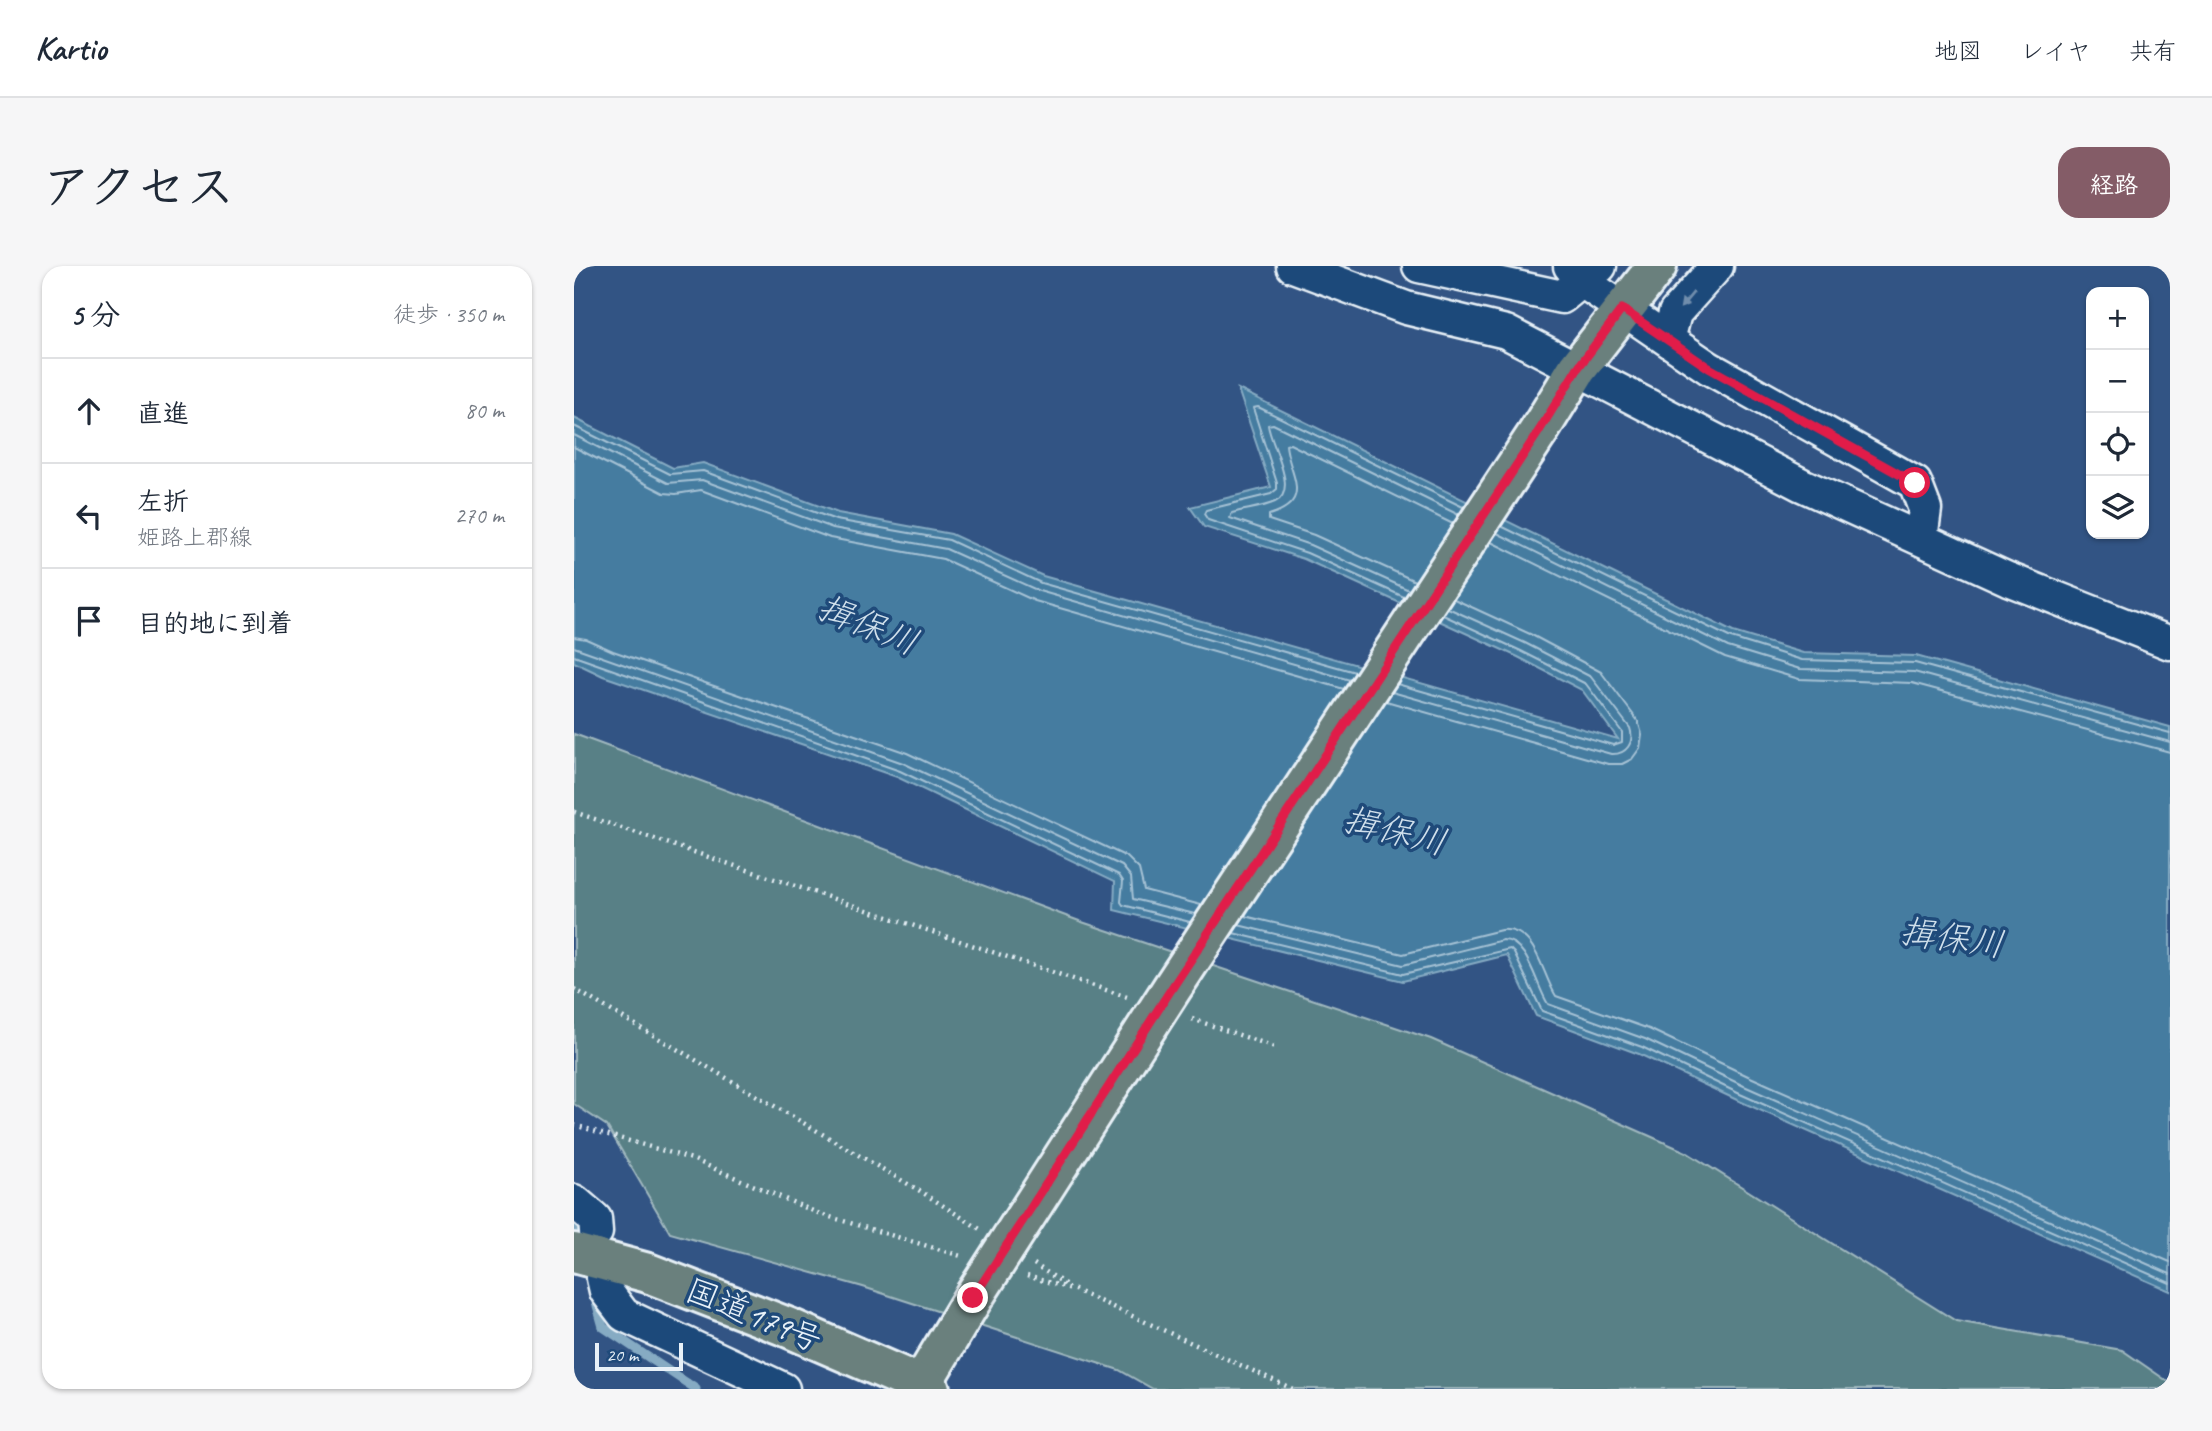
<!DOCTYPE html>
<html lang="ja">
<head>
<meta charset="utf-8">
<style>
	:root { --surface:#fff; --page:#f6f6f7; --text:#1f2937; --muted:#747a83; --line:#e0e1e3; --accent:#845c67 }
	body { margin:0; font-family:Caveat,"Klee One",sans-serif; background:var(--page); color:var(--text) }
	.controls { position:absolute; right:21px; top:21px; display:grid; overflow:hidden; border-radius:14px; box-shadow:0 2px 5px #0004 }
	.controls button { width:63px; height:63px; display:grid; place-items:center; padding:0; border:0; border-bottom:2px solid var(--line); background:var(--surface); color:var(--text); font:35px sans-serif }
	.scale { position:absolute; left:21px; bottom:18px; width:88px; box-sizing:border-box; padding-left:7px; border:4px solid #e8f1f8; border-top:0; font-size:19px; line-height:24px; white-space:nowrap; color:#e8f1f8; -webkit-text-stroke:5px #1f4a7a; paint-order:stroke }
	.stop { position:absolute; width:21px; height:21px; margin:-16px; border:5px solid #e11d48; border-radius:50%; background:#fff }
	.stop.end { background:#e11d48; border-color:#fff; box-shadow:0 2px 7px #0008 }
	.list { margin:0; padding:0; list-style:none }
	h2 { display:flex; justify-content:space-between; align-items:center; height:91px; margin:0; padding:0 28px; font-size:30px }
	h2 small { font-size:23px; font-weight:400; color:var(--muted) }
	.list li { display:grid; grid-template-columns:46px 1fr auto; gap:21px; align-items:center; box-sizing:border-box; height:105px; padding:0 28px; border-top:2px solid var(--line) }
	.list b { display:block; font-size:26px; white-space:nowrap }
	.list p { margin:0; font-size:23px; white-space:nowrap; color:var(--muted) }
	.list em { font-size:23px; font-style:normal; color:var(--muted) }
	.icon { flex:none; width:38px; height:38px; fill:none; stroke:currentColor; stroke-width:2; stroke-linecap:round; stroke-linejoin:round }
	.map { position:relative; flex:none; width:1596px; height:1123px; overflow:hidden; border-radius:21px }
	header { display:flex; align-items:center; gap:42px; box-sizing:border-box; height:98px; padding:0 35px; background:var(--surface); border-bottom:2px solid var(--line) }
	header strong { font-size:33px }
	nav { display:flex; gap:38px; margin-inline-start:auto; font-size:24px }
	.intro { display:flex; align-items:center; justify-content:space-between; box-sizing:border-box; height:168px; padding:0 42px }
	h1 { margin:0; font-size:49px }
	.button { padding:18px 32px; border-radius:21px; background:var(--accent); color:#fff; font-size:24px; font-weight:700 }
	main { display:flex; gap:42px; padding:0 42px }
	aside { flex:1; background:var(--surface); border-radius:21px; box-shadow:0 2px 5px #0004 }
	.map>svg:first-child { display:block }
	.green { fill:#598086; stroke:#a0b8bf; stroke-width:2 }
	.water { fill:#447ca0; stroke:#86abc3; stroke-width:2 }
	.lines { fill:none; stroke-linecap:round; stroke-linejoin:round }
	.shore { stroke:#a6c2d5; stroke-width:2 }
	.stream { stroke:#86abc3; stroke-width:9 }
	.street-casing { stroke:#e8f1f8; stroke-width:37 }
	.primary-casing { stroke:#e8f1f8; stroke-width:44 }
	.highway-casing { stroke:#e8f1f8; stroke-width:44 }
	.path { stroke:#e8f1f8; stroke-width:4.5; stroke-dasharray:2 5; stroke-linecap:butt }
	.street { stroke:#1f4a7a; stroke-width:32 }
	.primary { stroke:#6a807d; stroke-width:38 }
	.highway { stroke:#6a807d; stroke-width:38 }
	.primary-bridge-casing { stroke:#e8f1f8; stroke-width:44; stroke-linecap:butt }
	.primary-bridge { stroke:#6a807d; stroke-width:38 }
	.oneway { fill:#6f8dac }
	.route { stroke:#e11d48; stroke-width:9 }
	.labels { text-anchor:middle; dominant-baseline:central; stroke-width:7; stroke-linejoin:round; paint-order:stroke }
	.street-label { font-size:33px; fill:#e8f1f8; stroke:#1f4a7a }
	.water-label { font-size:35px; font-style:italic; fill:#cfdfeb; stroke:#1f4a7a }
</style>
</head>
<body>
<header>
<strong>Kartio</strong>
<nav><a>地図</a><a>レイヤ</a><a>共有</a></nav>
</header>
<div class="intro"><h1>アクセス</h1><a class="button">経路</a></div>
<main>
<aside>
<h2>5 分<small>徒歩 · 350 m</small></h2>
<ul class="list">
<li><svg class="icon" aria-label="ahead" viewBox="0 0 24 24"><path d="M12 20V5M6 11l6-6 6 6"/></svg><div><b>直進</b></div><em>80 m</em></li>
<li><svg class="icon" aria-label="left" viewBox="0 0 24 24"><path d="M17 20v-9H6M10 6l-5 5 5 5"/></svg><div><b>左折</b><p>姫路上郡線</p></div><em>270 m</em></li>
<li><svg class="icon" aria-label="arrive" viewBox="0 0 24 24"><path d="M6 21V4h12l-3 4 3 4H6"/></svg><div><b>目的地に到着</b></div></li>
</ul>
</aside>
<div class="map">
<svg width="1596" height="1123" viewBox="0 0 1596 1123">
	<rect width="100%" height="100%" fill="#325484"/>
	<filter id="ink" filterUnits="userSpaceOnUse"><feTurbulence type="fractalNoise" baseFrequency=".0143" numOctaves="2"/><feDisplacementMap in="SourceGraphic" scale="14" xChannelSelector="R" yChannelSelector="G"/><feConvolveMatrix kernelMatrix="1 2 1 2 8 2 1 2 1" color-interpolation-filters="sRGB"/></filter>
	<g filter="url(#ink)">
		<!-- green -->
		<path class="green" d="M0 468 508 656 857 773 1112 886 1382 1055 1548 1084 1596 1117V1123H579L545 1104 289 1021 96 967 33 860 0 838Z"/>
		<!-- water -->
		<path class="water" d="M664 123 1159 366 1229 387 1342 390 1596 461V1025L1163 834 1065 788 962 750 933 689 829 715 540 644 541 615 323 511 29 410 0 396V152L99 202 129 197 264 247 377 268 469 310 1044 473 1008 424 944 391 730 293 630 261 616 241 697 221Z"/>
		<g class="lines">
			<!-- shore -->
			<path class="shore" d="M0 160 96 208 129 205 262 254 375 274 467 317 781 406
				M0 169 94 217 128 214 259 262 372 283 465 325 776 414
				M0 181 90 227 102 228 127 224 256 272 369 293 461 335 770 423
				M927 260 1157 372 1228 394 1341 397 1596 467
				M923 267 1154 381 1226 403 1340 406 1596 476
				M917 276 1151 391 1225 413 1338 417 1596 486
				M841 315 740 269 695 254V249C741 235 715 209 712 179L716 178 879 258
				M835 324 736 279 656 252 658 247C671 243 688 242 701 236 726 225 696 178 694 159L699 158 885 249
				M830 331 733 287 634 254 630 248 632 244 697 228 703 223V217L679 142 684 141 889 241
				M0 371 12 373 39 385 333 487 553 591 565 603 570 624 627 639
				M0 381 329 497 548 600 557 611 559 633 621 648
				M0 390 326 505 545 609 549 615 547 636 549 639 616 656
				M823 418 1039 479 1048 476V466L1012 418 947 385 869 349
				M818 426 1037 488C1052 489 1061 477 1056 462L1017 411 951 377 874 342
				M812 435 1034 498H1048L1058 493 1066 482 1068 468 1064 455 1027 406 956 368 880 333
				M671 650 829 688 927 664C963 661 967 707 982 730L1075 763 1174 810 1596 996
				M664 659 829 699 929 674C954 674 962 720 974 738L1071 773 1170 820 1596 1008
				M659 667 829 708 936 683 940 687 968 745 1068 781 1166 828 1596 1017"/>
			<!-- stream -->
			<path class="stream" d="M0 957 6 978
				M20 1029 29 1061 122 1123"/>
			<!-- street casing -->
			<g class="street-casing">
				<path id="street" d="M719 0 832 42 932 66 1228 219 1434 313 1596 377
					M845 0 988 31 1026 0
					M996 0 1008 15 1135 102 1341 217 1351 243 1347 273
					M1094 74 1101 47 1143 0
					M0 935 21 953 22 966
					M29 1012 32 1025 50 1049 209 1123"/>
			</g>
			<!-- primary casing -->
			<g class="primary-casing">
				<path id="primary" d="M965 165 1003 103 1083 0
					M347 1119 399 1032"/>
			</g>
			<!-- highway casing -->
			<g class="highway-casing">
				<path id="highway" d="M0 987 74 1007 213 1061 356 1123"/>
			</g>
			<!-- path -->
			<path class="path" d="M0 546 553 731
				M0 723 346 925 406 963
				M618 753 704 782
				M0 859 118 893 246 948 387 990
				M460 998 494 1020
				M453 1010 501 1024 719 1123"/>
			<!-- street -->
			<use href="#street" class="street"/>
			<!-- primary -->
			<use href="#primary" class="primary"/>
			<!-- highway -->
			<use href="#highway" class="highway"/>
			<!-- primary-bridge casing -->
			<g class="primary-bridge-casing">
				<path id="primary-bridge" d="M399 1032 598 722 965 165"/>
			</g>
			<!-- primary-bridge -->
			<use href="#primary-bridge" class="primary-bridge"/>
		</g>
		<!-- one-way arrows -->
		<defs><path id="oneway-solid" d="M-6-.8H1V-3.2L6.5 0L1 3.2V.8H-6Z" transform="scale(1.75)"/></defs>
		<use class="oneway" href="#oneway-solid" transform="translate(1113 34) rotate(130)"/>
	</g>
	<g class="lines" filter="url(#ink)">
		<!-- route -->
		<path class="route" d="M399 1032 598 722 965 165 1003 103 1048 43 1135 102 1341 217"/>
	</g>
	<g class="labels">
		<!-- street labels -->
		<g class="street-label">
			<text transform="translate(180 1049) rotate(22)">国道179号</text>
		</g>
		<!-- water labels -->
		<g class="water-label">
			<text transform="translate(294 359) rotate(22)">揖保川</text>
			<text transform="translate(821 565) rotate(14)">揖保川</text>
			<text transform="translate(1378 672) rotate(8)">揖保川</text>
		</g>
	</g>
</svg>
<div class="controls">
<button>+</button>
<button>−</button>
<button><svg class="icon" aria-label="locate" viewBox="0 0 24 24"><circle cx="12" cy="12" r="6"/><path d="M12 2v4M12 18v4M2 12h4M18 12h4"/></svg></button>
<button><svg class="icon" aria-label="layers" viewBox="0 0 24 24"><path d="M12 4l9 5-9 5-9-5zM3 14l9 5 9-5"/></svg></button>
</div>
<div class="scale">20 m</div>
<div class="stop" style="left:1341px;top:217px"></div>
<div class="stop end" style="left:399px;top:1032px"></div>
</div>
</main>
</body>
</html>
